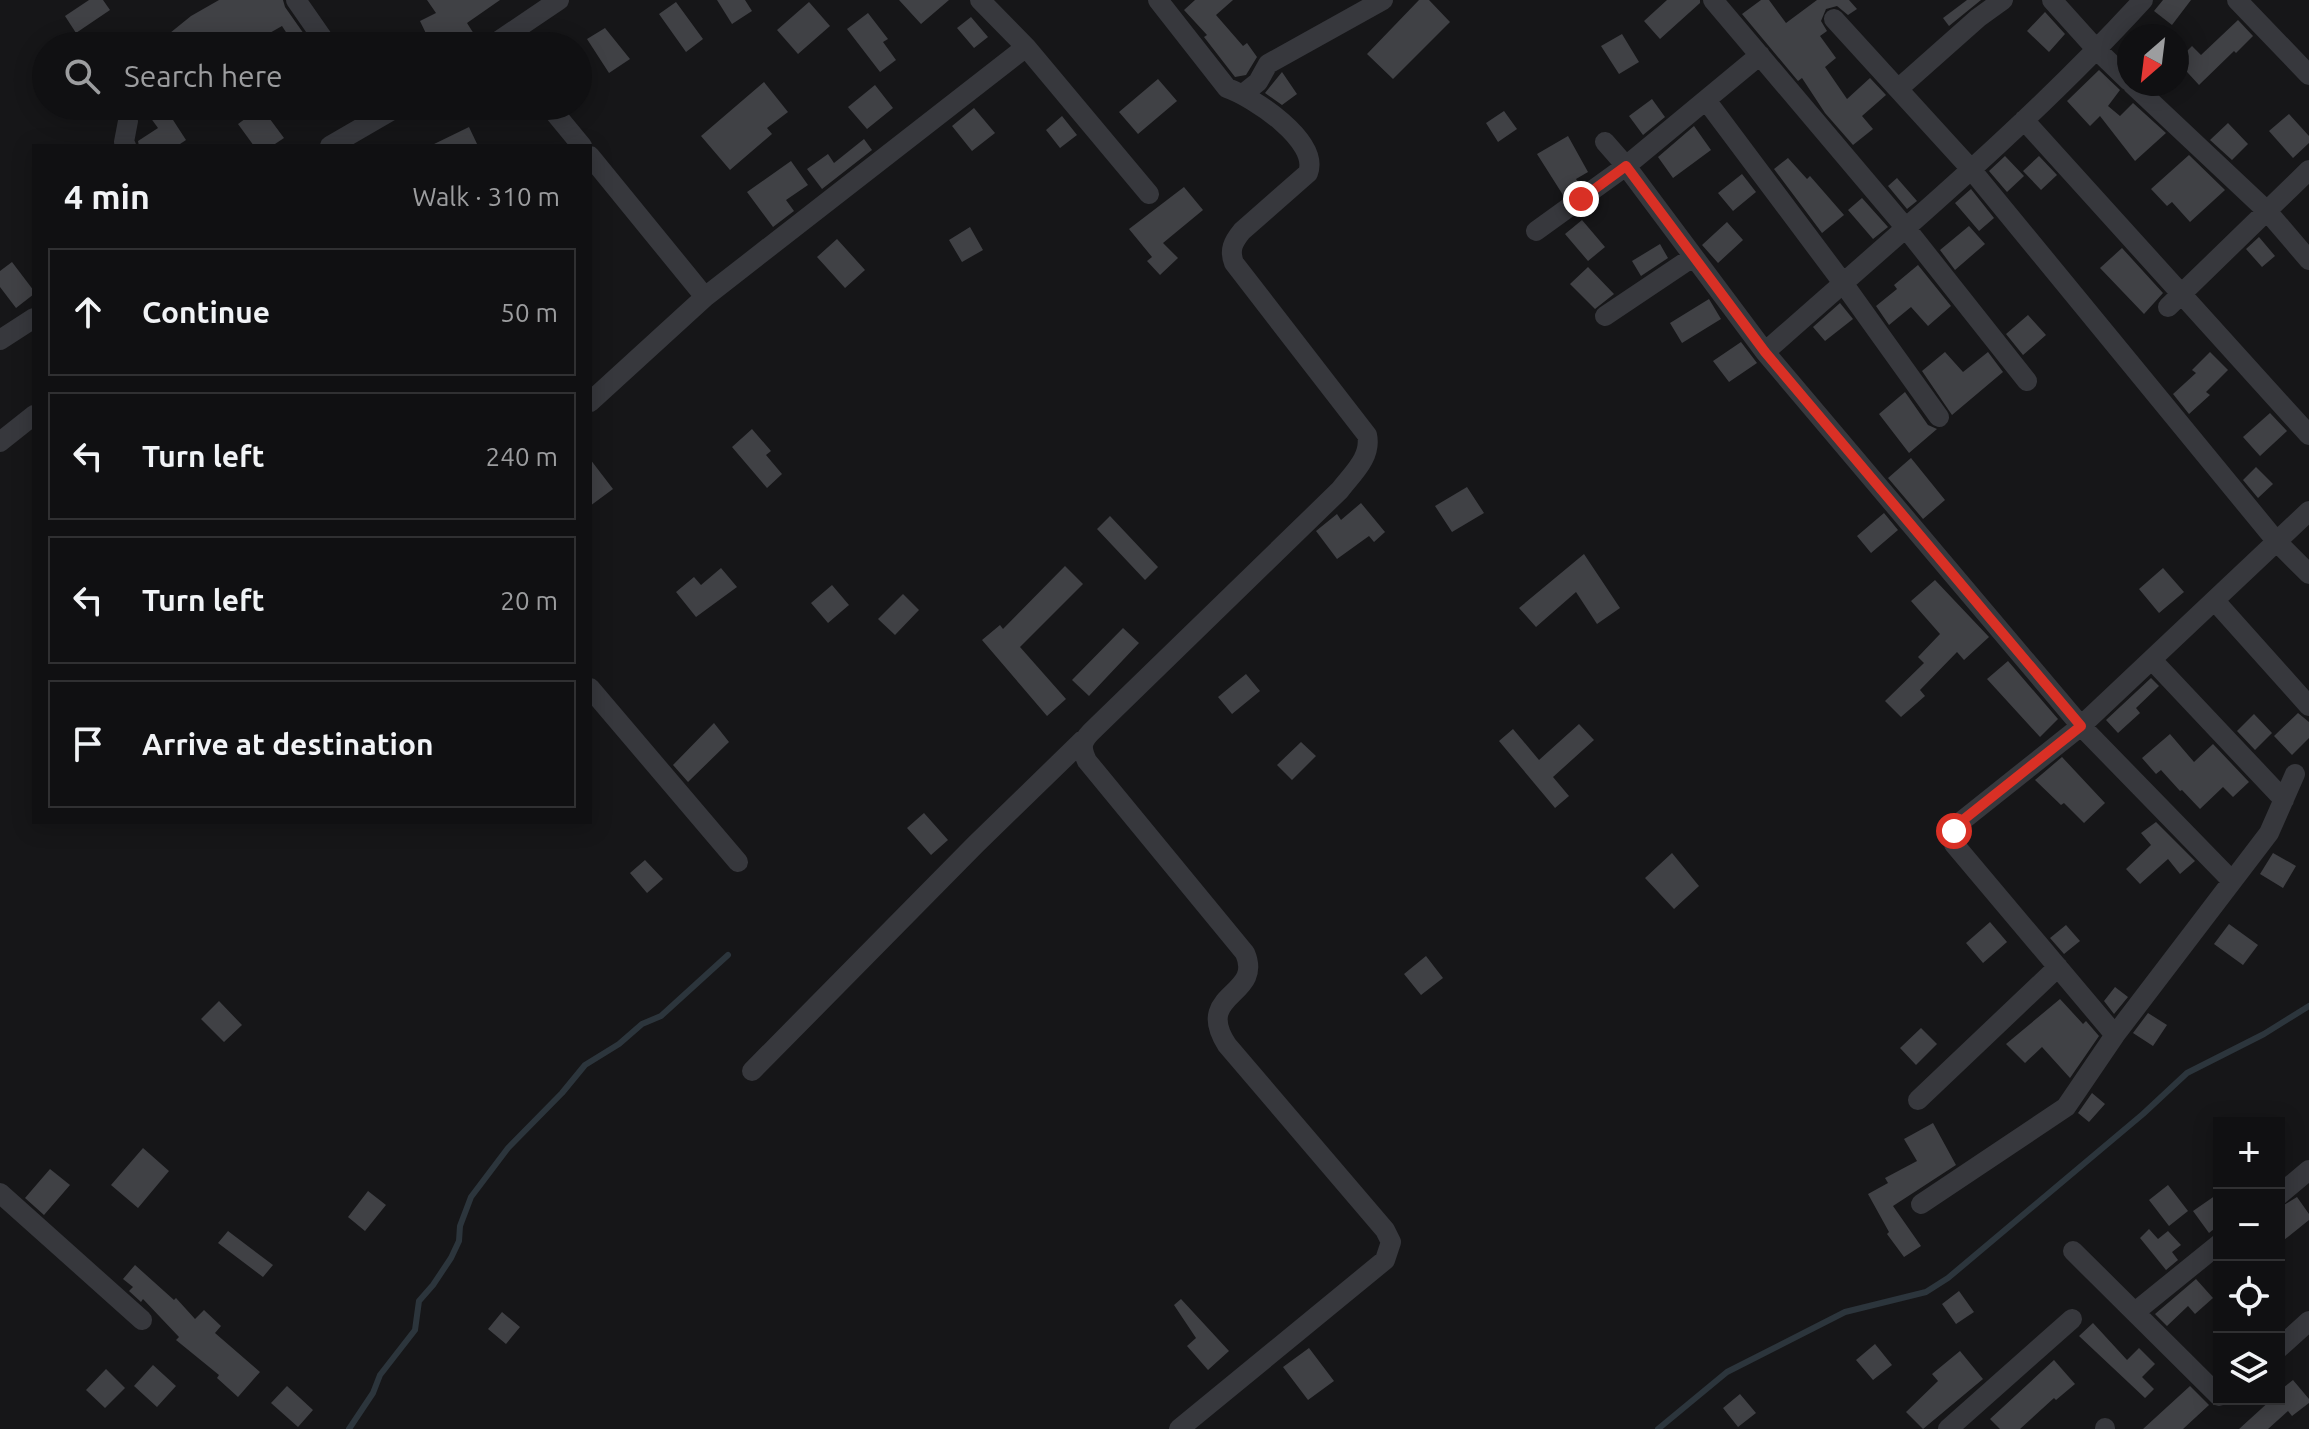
<!DOCTYPE html>
<html lang="en">
<head>
<meta charset="utf-8">
<style>
	:root { --surface:#101012; --page:#1e1e20; --text:#f1f3f6; --muted:#9c9d9f; --line:#303032 }
	body { margin:0; font-family:Ubuntu,sans-serif; background:var(--page); color:var(--text) }
	.controls { position:absolute; right:24px; bottom:24px; display:grid; overflow:hidden; border-radius:0px; box-shadow:0 4px 20px #0003 }
	.controls button { width:72px; height:72px; display:grid; place-items:center; padding:0; border:0; border-bottom:2px solid var(--line); background:var(--surface); color:var(--text); font:40px sans-serif }
	.compass { position:absolute; left:2117px; top:24px; width:72px; height:72px; border-radius:50%; background:var(--surface); box-shadow:0 4px 20px #0003; rotate:208deg }
	.stop { position:absolute; width:24px; height:24px; margin:-18px; border:6px solid #d93025; border-radius:50%; background:#fff }
	.stop.end { background:#d93025; border-color:#fff; box-shadow:0 2px 8px #0008 }
	.list { margin:0; padding:0; list-style:none }
	h2 { display:flex; justify-content:space-between; align-items:center; height:104px; margin:0; padding:0 32px; font-size:34px }
	h2 small { font-size:26px; font-weight:400; color:var(--muted) }
	.list li { display:grid; grid-template-columns:52px 1fr auto; gap:24px; align-items:center; box-sizing:border-box; height:128px; margin:0 16px 16px; padding:0 16px; border:2px solid var(--line); border-radius:0px }
	.list b { display:block; font-size:30px; white-space:nowrap }
	.list em { font-size:26px; font-style:normal; color:var(--muted) }
	.icon { flex:none; width:44px; height:44px; fill:none; stroke:currentColor; stroke-width:2; stroke-linecap:round; stroke-linejoin:round }
	.map { position:relative; flex:none; width:2309px; height:1429px; overflow:hidden }
	.search { position:absolute; background:var(--surface); box-shadow:0 4px 20px #0003; left:32px; top:32px; width:560px; height:88px; display:flex; align-items:center; gap:20px; box-sizing:border-box; padding:0 28px; border-radius:44px; color:var(--muted); font-size:30px }
	.panel { position:absolute; background:var(--surface); box-shadow:0 4px 20px #0003; left:32px; top:144px; width:560px; height:680px; border-radius:0px }
	.map>svg:first-child { display:block }
	.lines { fill:none; stroke-linecap:round; stroke-linejoin:round }
	.stream { stroke:#2c353c; stroke-width:6 }
	.building { fill:#404145 }
	.street { stroke:#37383d; stroke-width:20 }
	.route { stroke:#d93025; stroke-width:10 }
</style>
</head>
<body>
<div class="map">
<svg width="2309" height="1429" viewBox="0 0 2309 1429">
	<rect width="100%" height="100%" fill="#161618"/>
	<g class="lines">
		<!-- stream -->
		<path class="stream" d="M349 1429 373 1393 380 1375 415 1330 419 1301 433 1285 451 1258 459 1241 460 1226 471 1197 508 1148 562 1093 585 1065 619 1044 642 1024 661 1016 728 955
			M1658 1429 1727 1372 1845 1312 1926 1292 1948 1278 2143 1114 2187 1073 2264 1034 2309 1006"/>
	</g>
	<!-- building -->
	<path class="building" d="M89 0H103L110 10 76 33 65 16Z
		M219 0H283L285 7 311 44 295 46 282 26 247 46H211L204 35 191 46H181L170 33 191 16Z
		M427 0H500L467 23 474 34 454 46H432L420 21 436 13Z
		M717 0H745L752 11 732 24Z
		M899 0H949L921 24Z
		M1195 0H1233L1216 15 1243 46 1247 43 1257 57 1246 75 1235 77 1204 37 1207 35 1184 10Z
		M1419 0H1429L1450 22 1393 79 1367 54Z
		M1667 0H1700V3L1660 39 1644 21Z
		M1761 0H1769L1786 23 1817 0H1849L1857 9 1848 15 1837 6 1826 9 1821 21 1827 31 1820 36 1836 58 1825 67 1847 99 1870 78 1886 95 1862 116 1873 129 1853 145 1825 113 1802 78 1798 81 1742 14Z
		M1967 0H1981L1949 26 1943 18Z
		M2163 0H2191L2172 25 2154 11Z
		M676 2 703 39 686 52 659 14Z
		M809 2 830 26 798 54 777 30Z
		M2045 12 2065 34 2049 52 2027 31Z
		M868 13 888 39 883 42 896 60 880 72 847 29Z
		M971 17 988 37 974 48 957 28Z
		M2238 20 2253 36 2236 53 2234 51 2199 85 2177 61 2192 46 2201 55Z
		M605 28 630 59 609 73 587 39Z
		M1622 34 1639 62 1619 74 1601 46Z
		M2099 70 2120 90 2108 106 2120 116 2133 103 2166 133 2135 161 2100 116 2090 126 2067 101Z
		M1282 72 1297 94 1282 105 1265 93Z
		M1158 79 1177 101 1138 134 1119 112Z
		M764 82 788 112 767 128 772 134 730 170 701 136Z
		M875 85 893 108 867 129 848 107Z
		M1652 99 1665 117 1643 135 1629 116Z
		M142 106H164L186 140 177 146H139L138 141 158 128Z
		M261 107 284 138 272 146H254L238 124Z
		M974 108 995 133 972 151 952 126Z
		M1504 111 1517 129 1498 142 1486 123Z
		M2289 114 2309 136V143L2293 158 2269 131Z
		M1062 116 1077 135 1060 148 1046 130Z
		M2228 123 2248 144 2232 160 2210 140Z
		M1694 126 1711 150 1673 178 1658 157Z
		M469 127 478 146H430Z
		M1568 136 1588 172 1576 179 1579 184 1563 195 1537 154Z
		M864 139 872 150 822 189 807 169 828 154 834 163Z
		M2189 155 2225 190 2190 222 2172 202 2167 206 2151 189Z
		M2005 156 2024 176 2007 192 1989 171Z
		M2039 156 2057 175 2041 190 2023 171Z
		M1788 158 1807 179 1810 176 1844 215 1822 233 1774 169Z
		M791 161 808 185 786 200 794 211 773 227 747 192Z
		M1742 174 1756 192 1733 211 1718 193Z
		M1897 178 1917 201 1907 209 1888 186Z
		M1184 187 1203 210 1163 243 1178 258 1160 275 1147 261 1152 257 1129 229Z
		M1971 189 1994 218 1979 231 1955 203Z
		M1862 198 1888 227 1873 239 1848 210Z
		M1582 220 1605 247 1588 261 1565 234Z
		M1727 222 1743 240 1718 263 1702 245Z
		M1969 226 1985 244 1955 270 1940 250Z
		M970 227 983 250 962 262 949 240Z
		M2259 237 2275 256 2262 267 2246 249Z
		M837 239 865 270 845 288 817 257Z
		M1660 244 1668 258 1641 276 1632 261Z
		M2122 248 2163 293 2144 314 2100 268Z
		M12 262 34 291V294L16 308 0 287V271Z
		M1918 265 1951 306 1928 326 1911 307 1889 325 1876 306 1897 289 1894 285Z
		M1588 267 1614 294 1595 309 1570 284Z
		M1709 299 1721 319 1682 343 1670 323Z
		M1840 303 1853 319 1825 341 1813 327Z
		M2028 315 2046 335 2023 355 2006 334Z
		M1741 342 1757 363 1729 382 1713 361Z
		M1945 352 1963 372 1988 352 2003 372 1952 415 1922 371Z
		M2210 352 2228 370 2206 392 2210 395 2189 414 2173 394 2196 373 2192 370Z
		M1905 392 1928 425 1937 429 1909 453 1879 414Z
		M2270 413 2287 431 2260 456 2243 437Z
		M752 429 771 451 766 455 782 474 767 488 732 447Z
		M1911 458 1945 500 1923 519 1888 478Z
		M590 459 613 489 590 506Z
		M2256 467 2273 484 2258 498 2243 480Z
		M1467 487 1484 513 1452 532 1435 506Z
		M1361 503 1385 532 1374 542 1369 536 1337 559 1316 531 1337 514 1341 520Z
		M1884 513 1898 530 1871 553 1857 536Z
		M1110 516 1158 567 1145 580 1097 529Z
		M1584 554 1620 608 1597 624 1576 592 1536 627 1519 608Z
		M1065 566 1083 584 1020 647 1066 699 1047 716 982 640 1000 625 1003 629Z
		M721 568 737 587 696 617 676 592 694 577 701 585Z
		M2163 568 2184 592 2159 613 2139 589Z
		M1935 580 1989 637 1964 660 1957 652 1920 690 1925 696 1901 717 1885 701 1924 663 1918 657 1940 634 1911 601Z
		M832 585 849 605 828 623 811 603Z
		M903 594 919 610 895 635 878 619Z
		M1123 628 1139 643 1089 696 1072 680Z
		M2008 661 2058 719 2040 737 1987 679Z
		M1246 674 1260 691 1232 714 1218 697Z
		M2151 678 2159 686 2136 708 2140 713 2118 733 2106 720Z
		M2298 713 2309 722V738L2292 755 2274 736Z
		M2254 714 2272 733 2255 750 2237 731Z
		M714 723 729 742 688 782 673 765Z
		M1579 724 1594 740 1553 777 1569 796 1555 808 1499 741 1513 729 1539 760Z
		M2170 734 2194 762 2213 744 2249 782 2233 797 2223 787 2200 809 2182 790 2180 791 2161 770 2156 774 2142 758Z
		M1301 742 1316 756 1292 780 1277 765Z
		M2062 757 2105 803 2084 823 2064 803 2061 805 2035 780Z
		M924 813 948 840 931 855 907 828Z
		M2156 822 2195 861 2180 874 2168 859 2140 884 2126 869 2151 845 2141 833Z
		M1672 853 1699 886 1674 909 1645 878Z
		M2273 853 2296 866 2283 888 2260 874Z
		M645 860 663 879 647 893 630 873Z
		M1990 922 2007 942 1983 963 1966 943Z
		M2229 924 2258 945 2243 965 2214 944Z
		M2066 925 2080 941 2064 954 2050 938Z
		M1426 956 1443 978 1421 995 1404 974Z
		M2115 987 2128 997 2114 1014 2104 1001Z
		M2060 999 2083 1024 2086 1021 2099 1036 2070 1078 2042 1047 2025 1063 2006 1044Z
		M219 1001 242 1025 224 1042 201 1019Z
		M2148 1013 2167 1025 2153 1046 2133 1033Z
		M1921 1028 1937 1044 1916 1065 1900 1048Z
		M2092 1093 2105 1104 2089 1122 2078 1113Z
		M1933 1123 1956 1165 1893 1206 1921 1246 1904 1257 1887 1234 1889 1232 1868 1194 1888 1183 1885 1178 1917 1161 1904 1139Z
		M143 1148 169 1171 138 1208 111 1185Z
		M50 1169 70 1185 44 1215 25 1198Z
		M2168 1185 2188 1211 2169 1226 2149 1200Z
		M368 1191 386 1205 365 1231 348 1217Z
		M2219 1193V1225L2209 1233 2193 1211Z
		M2297 1197 2309 1214V1220L2279 1244V1208Z
		M2149 1229 2158 1239 2168 1231 2181 1245 2172 1252 2178 1260 2166 1270 2140 1238Z
		M228 1231 273 1265 263 1277 218 1243Z
		M135 1265 174 1300 176 1298 195 1319 204 1310 221 1326 215 1333 260 1372 238 1397 217 1378 219 1375 176 1340 179 1337 143 1299 141 1302 129 1291 133 1287 123 1279Z
		M2196 1279 2213 1298 2195 1314 2188 1306 2167 1326 2155 1314Z
		M1959 1291 1974 1312 1956 1324 1942 1304Z
		M1181 1299 1229 1351 1208 1370 1187 1346 1196 1338 1174 1305Z
		M502 1312 520 1327 506 1344 488 1329Z
		M2093 1323 2127 1360 2139 1348 2155 1364 2142 1377 2154 1389 2145 1398 2079 1336Z
		M1875 1344 1892 1365 1873 1380 1856 1360Z
		M1309 1348 1334 1381 1308 1400 1283 1367Z
		M1960 1351 1983 1379 1923 1429 1906 1412 1938 1381 1932 1374Z
		M2054 1360 2075 1384 2056 1400 2054 1398 2020 1429H2000L1990 1419Z
		M153 1365 176 1386 157 1407 134 1386Z
		M106 1369 125 1388 105 1408 86 1390Z
		M2293 1380 2309 1399V1403L2292 1416 2288 1411 2268 1429H2239L2272 1399H2279V1391Z
		M287 1386 313 1410 298 1427 271 1403Z
		M2190 1386 2209 1405 2183 1429H2143Z
		M1740 1394 1756 1413 1738 1427 1723 1408Z"/>
	<g class="lines">
		<!-- street -->
		<path class="street" d="M296 0 328 46
			M1158 0 1227 88C1253 97 1320 141 1308 173L1242 231C1233 242 1229 250 1234 263L1367 435C1372 457 1352 474 1340 490L1091 732C1081 742 1081 748 1087 761L1245 953C1264 997 1193 992 1227 1045L1385 1230 1391 1242 1385 1260 1179 1429
			M1713 0 1905 227 2027 381
			M2052 0 2097 50 2129 81
			M2237 0 2309 75
			M1834 19 1970 168 2277 542 2309 574
			M491 46 559 0
			M1026 47 1149 194
			M2132 84 2267 211 2309 260
			M1898 89 1978 18 2003 0
			M1243 94 1258 82 1268 64 1383 0
			M1706 100 1843 283 1939 417
			M549 106 582 146
			M2024 120 2309 435
			M1605 142 1626 166 1765 352 2081 726 2231 880
			M126 146 124 142 128 121
			M330 146 399 106
			M590 156 705 297 1026 47 980 0
			M1536 231 1626 166 1760 55
			M2168 307 2309 170
			M1605 316 1693 257
			M0 340 34 318
			M1765 352C1893 238 2027 127 2143 0
			M590 402 705 297
			M0 442 34 415
			M2215 601 2309 706
			M2152 660 2284 800
			M590 688 738 862
			M2115 1035 1954 844 1953 837 1958 824 2081 726 2309 511
			M752 1071 976 844 1083 740
			M1918 1100 2058 967
			M0 1193 142 1320
			M2279 1195 2309 1170
			M1921 1204 2066 1107 2115 1035 2269 833 2295 774
			M2073 1251 2219 1396
			M2135 1312 2219 1244
			M2279 1348 2309 1321
			M1948 1429 2072 1319
			M2105 1429V1428"/>
	</g>
	<g class="lines">
		<!-- route -->
		<path class="route" d="M1581 199 1626 166 1765 352 2081 726 1958 824 1954 831"/>
	</g>
</svg>
<div class="controls">
<button>+</button>
<button>−</button>
<button><svg class="icon" aria-label="locate" viewBox="0 0 24 24"><circle cx="12" cy="12" r="6"/><path d="M12 2v4M12 18v4M2 12h4M18 12h4"/></svg></button>
<button><svg class="icon" aria-label="layers" viewBox="0 0 24 24"><path d="M12 4l9 5-9 5-9-5zM3 14l9 5 9-5"/></svg></button>
</div>
<svg class="compass" viewBox="-18 -18 36 36"><path d="M0-13l5 13h-10z" fill="#e53935"/><path d="M0 13l5-13h-10z" fill="#9c9d9f"/></svg>
<div class="stop" style="left:1954px;top:831px"></div>
<div class="stop end" style="left:1581px;top:199px"></div>
<div class="search"><svg class="icon" aria-label="search" viewBox="0 0 24 24"><circle cx="10" cy="10" r="6"/><path d="M15 15l6 6"/></svg>Search here</div>
<section class="panel">
<h2>4 min<small>Walk · 310 m</small></h2>
<ul class="list">
<li><svg class="icon" aria-label="ahead" viewBox="0 0 24 24"><path d="M12 20V5M6 11l6-6 6 6"/></svg><div><b>Continue</b></div><em>50 m</em></li>
<li><svg class="icon" aria-label="left" viewBox="0 0 24 24"><path d="M17 20v-9H6M10 6l-5 5 5 5"/></svg><div><b>Turn left</b></div><em>240 m</em></li>
<li><svg class="icon" aria-label="left" viewBox="0 0 24 24"><path d="M17 20v-9H6M10 6l-5 5 5 5"/></svg><div><b>Turn left</b></div><em>20 m</em></li>
<li><svg class="icon" aria-label="arrive" viewBox="0 0 24 24"><path d="M6 21V4h12l-3 4 3 4H6"/></svg><div><b>Arrive at destination</b></div></li>
</ul>
</section>
</div>
</body>
</html>
